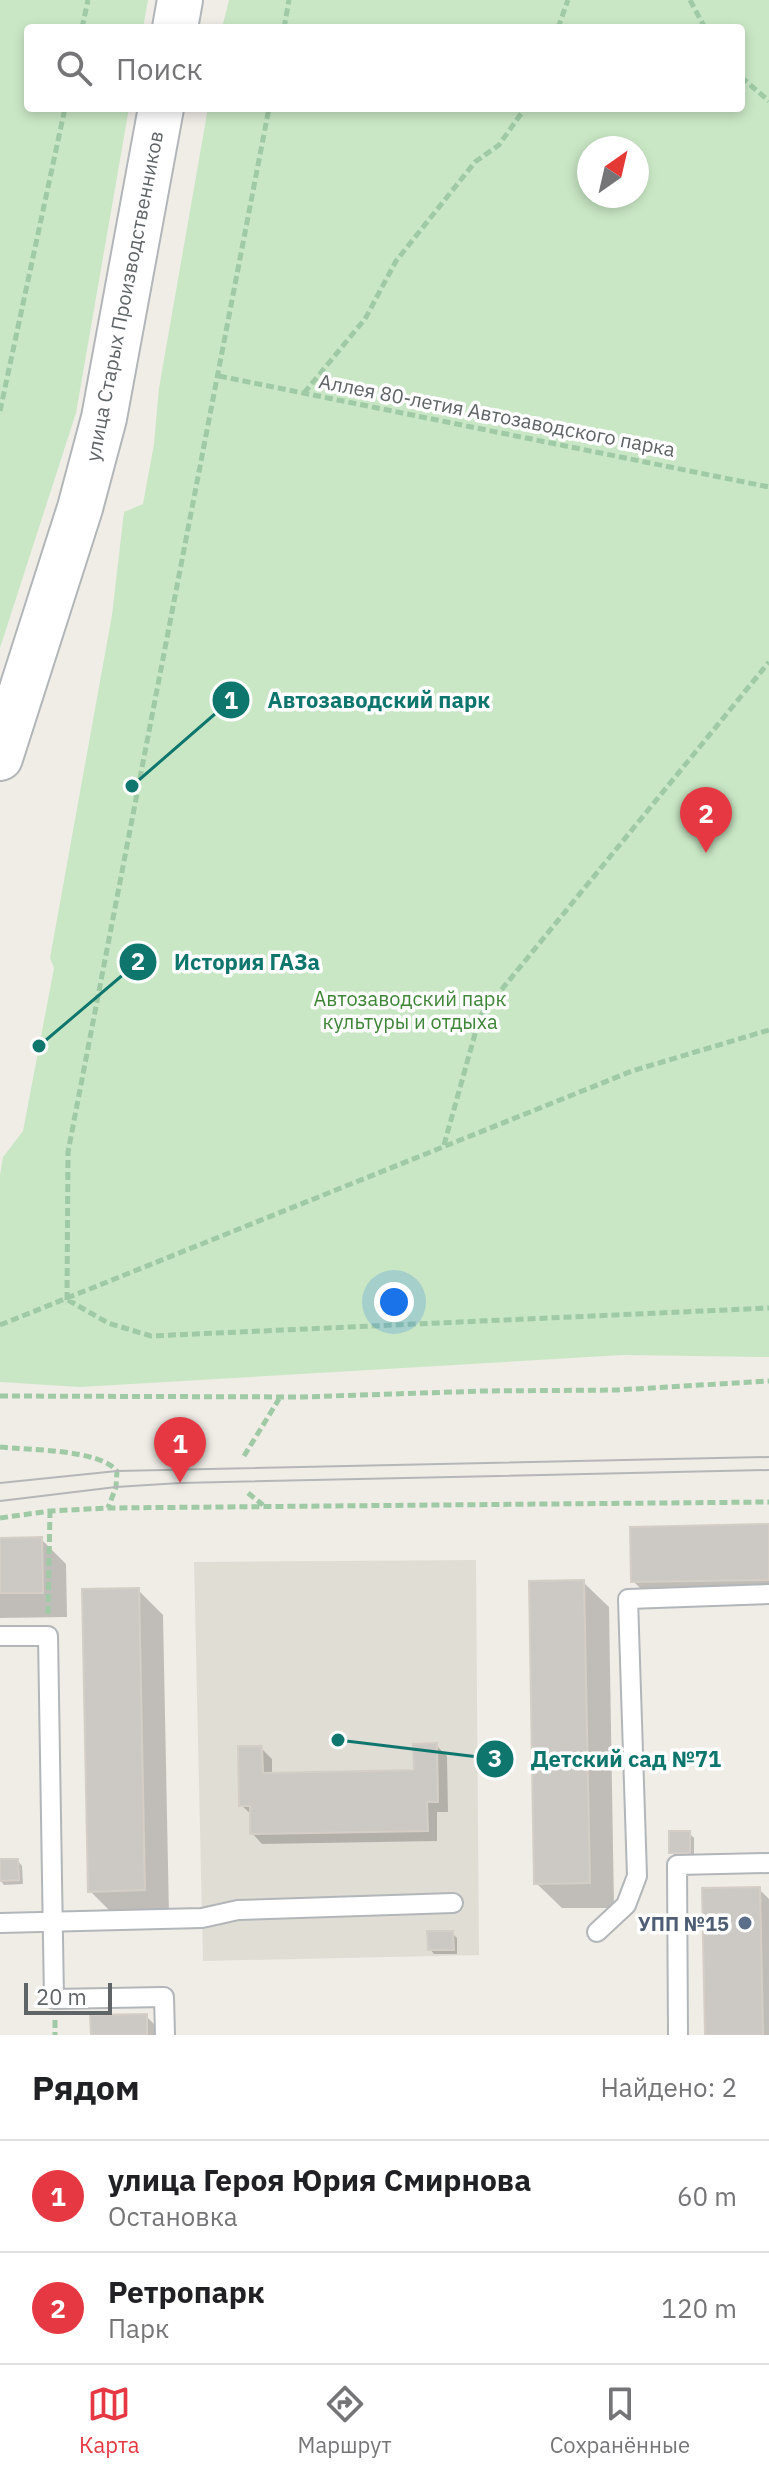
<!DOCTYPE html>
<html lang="ru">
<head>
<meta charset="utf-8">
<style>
	:root { --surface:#fff; --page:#f6f6f6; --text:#202124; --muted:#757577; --line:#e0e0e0; --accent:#e63842 }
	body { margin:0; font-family:"IBM Plex Sans",sans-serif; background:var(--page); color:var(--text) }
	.compass { position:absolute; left:577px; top:136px; width:72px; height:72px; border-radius:50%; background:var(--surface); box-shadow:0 4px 12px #0003; rotate:34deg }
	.scale { position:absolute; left:24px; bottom:20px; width:88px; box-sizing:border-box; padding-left:8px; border:4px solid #5f6467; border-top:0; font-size:22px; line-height:28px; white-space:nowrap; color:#5f6467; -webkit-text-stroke:6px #fff; paint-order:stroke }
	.you { position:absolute; left:394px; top:1302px; width:28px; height:28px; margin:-20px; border:6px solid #fff; border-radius:50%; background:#1a73e8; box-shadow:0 0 0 12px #1a73e833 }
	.badge { display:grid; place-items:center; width:52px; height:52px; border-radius:50%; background:var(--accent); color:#fff; font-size:26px; font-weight:700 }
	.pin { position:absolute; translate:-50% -66px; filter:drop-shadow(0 2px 4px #0008) }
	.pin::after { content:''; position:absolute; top:42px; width:28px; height:24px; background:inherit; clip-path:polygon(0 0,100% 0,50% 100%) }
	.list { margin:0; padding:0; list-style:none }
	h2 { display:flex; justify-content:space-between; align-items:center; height:104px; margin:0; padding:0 32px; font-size:34px }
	h2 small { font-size:26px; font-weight:400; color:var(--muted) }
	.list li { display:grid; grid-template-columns:52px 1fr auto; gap:24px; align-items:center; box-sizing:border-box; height:112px; padding:0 32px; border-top:2px solid var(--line) }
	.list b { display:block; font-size:30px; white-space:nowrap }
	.list p { margin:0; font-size:26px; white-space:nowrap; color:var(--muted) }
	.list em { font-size:26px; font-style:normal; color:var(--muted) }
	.icon { flex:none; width:44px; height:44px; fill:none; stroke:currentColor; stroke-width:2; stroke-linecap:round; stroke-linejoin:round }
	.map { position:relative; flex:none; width:769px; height:2035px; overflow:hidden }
	.search { position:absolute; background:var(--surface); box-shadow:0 4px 12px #0003; left:24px; right:24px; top:24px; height:88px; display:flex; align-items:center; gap:20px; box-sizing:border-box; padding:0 28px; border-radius:8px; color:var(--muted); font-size:30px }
	.sheet { height:328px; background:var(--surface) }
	nav { display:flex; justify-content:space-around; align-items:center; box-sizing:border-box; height:112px; border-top:2px solid var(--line); background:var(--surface); font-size:22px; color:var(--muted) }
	nav a { display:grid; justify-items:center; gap:4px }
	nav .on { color:var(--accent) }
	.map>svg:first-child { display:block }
	.education { fill:#e0ddd5 }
	.green { fill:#c9e7c5; fill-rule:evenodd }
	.shadow { fill:#0003 }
	.building { fill:#ccc8c4; stroke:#d5cec6; stroke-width:2 }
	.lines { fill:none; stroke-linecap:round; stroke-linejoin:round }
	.service-casing { stroke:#b2b6b9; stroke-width:22 }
	.tertiary-casing { stroke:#b2b6b9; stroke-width:48 }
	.path { stroke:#9fcaa5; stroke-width:5; stroke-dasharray:8 4; stroke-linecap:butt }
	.service { stroke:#fff; stroke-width:18 }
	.tertiary { stroke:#fff; stroke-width:44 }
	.tram { stroke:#b5b6b7; stroke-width:2 }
	.service-dot { fill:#5c6f8a; stroke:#fff; stroke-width:3 }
	.labels { text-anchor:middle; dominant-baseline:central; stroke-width:7; stroke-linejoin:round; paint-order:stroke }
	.street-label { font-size:20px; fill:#5f6467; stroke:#fff }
	.park-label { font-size:20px; fill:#3f8538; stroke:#fff }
	.service-label { font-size:20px; font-weight:bold; fill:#4e5e75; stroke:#fff; text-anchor:end }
	.leader { fill:none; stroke:#0f766e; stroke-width:3 }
	.callout-dot { fill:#0f766e; stroke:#fff; stroke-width:3 }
	.mark-label { font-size:24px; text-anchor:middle; font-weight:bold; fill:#fff }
	.callout-label { font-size:22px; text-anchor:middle; font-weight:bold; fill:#0f766e; stroke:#fff; stroke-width:7; stroke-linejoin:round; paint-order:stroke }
</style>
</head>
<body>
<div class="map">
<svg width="769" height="2035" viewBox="0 0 769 2035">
	<rect width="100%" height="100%" fill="#f0ede7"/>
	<!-- education -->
	<path class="education" d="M476 1560 479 1955 203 1961 194 1562Z"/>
	<!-- green -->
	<path class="green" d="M0 0H148L143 28H28V108H129L76 413 0 648Z
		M229 0H769V1357L623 1355 80 1387 0 1382V1175L3 1157 23 1131 54 968 50 958 112 615 124 512 143 504 154 444 159 388 208 108H741V28H222ZM589 148H637V196H589Z"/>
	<!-- shadow -->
	<path class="shadow" d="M769 1526V1605L658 1606 633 1581Z
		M41 1539 66 1564 67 1617 0 1618V1540Z
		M583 1582 609 1607 614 1908H562L536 1883Z
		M138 1590 163 1615 169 1915 115 1916 90 1891Z
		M436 1745 447 1756 448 1812H437V1841L262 1844 252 1833V1815L241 1805 261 1748 272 1759V1775L416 1772Z
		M689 1833 694 1838V1857H676L671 1852Z
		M0 1861H18L22 1866 23 1884 4 1885 0 1880Z
		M759 1889 769 1899V2035H707Z
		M452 1933 457 1938V1954H434L430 1949Z
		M146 2016 165 2035H93Z"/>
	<!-- building -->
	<path class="building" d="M769 1524V1580L631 1582 630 1527Z
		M42 1537 43 1593H0V1538Z
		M584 1580 590 1883 534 1884 529 1581Z
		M139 1588 145 1890 88 1892 82 1589Z
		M437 1743 438 1802H427L428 1831 250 1834V1806H239L238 1746H262L263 1773 414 1770 413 1744Z
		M669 1831H690V1853H669Z
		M0 1859H18L19 1880 0 1881Z
		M760 1887 763 2035H705L702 1888Z
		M427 1931H453L454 1950H428Z
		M147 2014V2035H91L90 2015Z"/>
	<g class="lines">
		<!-- service casing -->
		<g class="service-casing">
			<path id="service" d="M0 1636H48L54 1999 164 1997 165 2035
				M0 1923 202 1918 238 1910 453 1903
				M597 1932 626 1905 637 1876 628 1599 769 1594
				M678 2035 677 1865 769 1863"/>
		</g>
		<!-- tertiary casing -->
		<g class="tertiary-casing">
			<path id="tertiary" d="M175 28 180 0
				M0 758 80 508 104 418 161 108"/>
		</g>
		<!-- path -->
		<path class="path" d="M690 0 705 28
			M82 28 88 0
			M284 28 289 0
			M558 28 568 0
			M741 77 769 101
			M219 376 769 487
			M304 393 365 319 396 261 475 162 499 145 525 108
			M0 411 65 108
			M444 1145 480 1016 769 662
			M67 1300 68 1152 269 108
			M68 1300 108 1323 151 1336 769 1308
			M0 1325 632 1071 769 1030
			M0 1396 302 1397 483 1391 617 1390 769 1381
			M0 1447C28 1450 99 1449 117 1471L116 1487 108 1508
			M244 1456 279 1399 283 1398
			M248 1493 263 1505
			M0 1518 50 1511 108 1508 769 1502
			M48 1614 50 1511
			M55 2020V2035"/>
		<!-- service -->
		<use href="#service" class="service"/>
		<!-- tertiary -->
		<use href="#tertiary" class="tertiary"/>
		<!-- tram -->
		<path class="tram" d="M0 1483 117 1471 769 1457
			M0 1501 116 1487 180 1483 769 1470"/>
	</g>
	<!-- markers -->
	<circle class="service-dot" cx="745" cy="1923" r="8"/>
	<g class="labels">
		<!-- street labels -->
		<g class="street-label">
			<text transform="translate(124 296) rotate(-79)">улица Старых Производственников</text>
			<text transform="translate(497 415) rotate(11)">Аллея 80-летия Автозаводского парка</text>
		</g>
		<!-- park labels -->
		<g class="park-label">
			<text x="410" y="998">Автозаводский парк<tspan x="410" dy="23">культуры и отдыха</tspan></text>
		</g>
		<!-- service labels -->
		<g class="service-label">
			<text x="729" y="1923">УПП №15</text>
		</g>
	</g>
	<!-- callouts -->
	<path class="leader" d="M132 786L231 700M39 1046L138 962M338 1740L495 1759"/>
	<g class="callout-dot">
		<circle cx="132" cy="786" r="8"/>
		<circle cx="39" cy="1046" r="8"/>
		<circle cx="338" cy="1740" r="8"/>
		<circle cx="231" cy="700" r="20"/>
		<circle cx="138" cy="962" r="20"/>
		<circle cx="495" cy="1759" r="20"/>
	</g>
	<g class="mark-label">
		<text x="231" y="709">1</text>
		<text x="138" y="970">2</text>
		<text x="495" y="1767">3</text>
	</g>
	<g class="callout-label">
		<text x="379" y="708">Автозаводский парк</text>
		<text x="247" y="970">История ГАЗа</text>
		<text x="626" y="1767">Детский сад №71</text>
	</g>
</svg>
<svg class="compass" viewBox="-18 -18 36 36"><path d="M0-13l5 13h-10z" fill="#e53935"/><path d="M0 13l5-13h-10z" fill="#757577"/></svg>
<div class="scale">20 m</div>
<div class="you"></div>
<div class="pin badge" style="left:180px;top:1483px">1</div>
<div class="pin badge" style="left:706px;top:853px">2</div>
<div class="search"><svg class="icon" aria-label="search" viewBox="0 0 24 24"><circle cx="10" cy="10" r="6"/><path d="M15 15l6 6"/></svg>Поиск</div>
</div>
<section class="sheet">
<h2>Рядом<small>Найдено: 2</small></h2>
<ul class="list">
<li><span class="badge">1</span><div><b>улица Героя Юрия Смирнова</b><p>Остановка</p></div><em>60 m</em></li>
<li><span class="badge">2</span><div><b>Ретропарк</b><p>Парк</p></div><em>120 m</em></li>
</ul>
</section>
<nav>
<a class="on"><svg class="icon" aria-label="map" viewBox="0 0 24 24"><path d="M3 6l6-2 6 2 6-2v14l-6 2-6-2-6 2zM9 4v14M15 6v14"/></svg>Карта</a>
<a><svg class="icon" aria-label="directions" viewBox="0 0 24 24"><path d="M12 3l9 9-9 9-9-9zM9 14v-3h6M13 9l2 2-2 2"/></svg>Маршрут</a>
<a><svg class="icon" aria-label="saved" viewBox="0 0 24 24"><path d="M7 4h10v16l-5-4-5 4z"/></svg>Сохранённые</a>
</nav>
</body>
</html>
